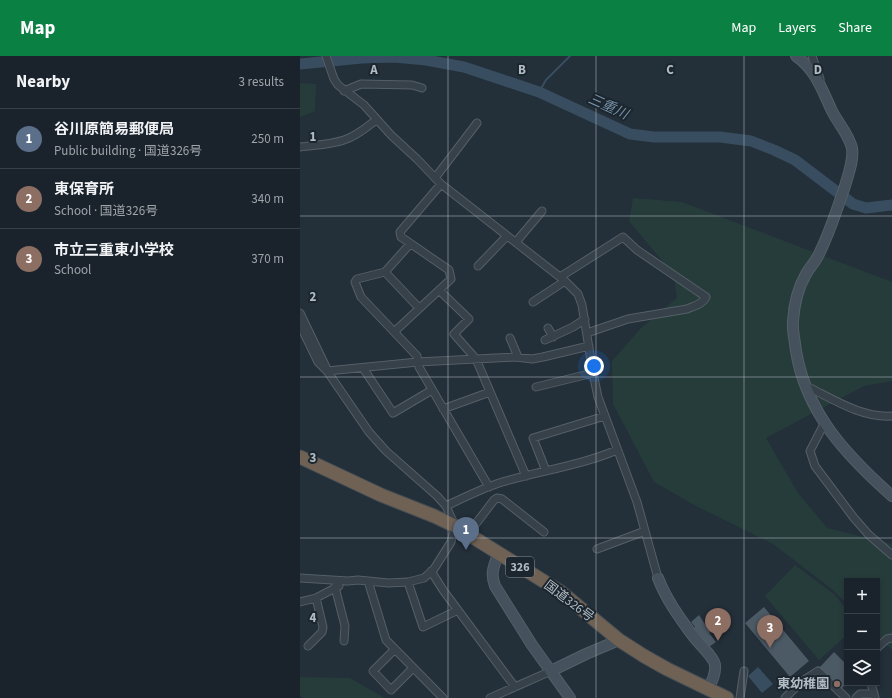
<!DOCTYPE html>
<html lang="en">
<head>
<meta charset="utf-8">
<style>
	:root { --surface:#1a232b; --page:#272f37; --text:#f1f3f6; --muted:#9fa4a9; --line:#384047; --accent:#0b8043 }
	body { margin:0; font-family:"Source Sans 3","Noto Sans JP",sans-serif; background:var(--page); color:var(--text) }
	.controls { position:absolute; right:12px; bottom:12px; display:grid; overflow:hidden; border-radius:0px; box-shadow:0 2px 6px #0003 }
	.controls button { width:36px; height:36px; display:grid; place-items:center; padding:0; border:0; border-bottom:1px solid var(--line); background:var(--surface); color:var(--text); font:20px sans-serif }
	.you { position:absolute; left:294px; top:310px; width:14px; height:14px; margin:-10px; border:3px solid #fff; border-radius:50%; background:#1a73e8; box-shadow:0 0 0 6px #1a73e833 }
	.badge { display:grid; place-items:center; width:26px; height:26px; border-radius:50%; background:var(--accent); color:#fff; font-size:13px; font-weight:700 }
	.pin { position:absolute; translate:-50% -33px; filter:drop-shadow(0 1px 2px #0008) }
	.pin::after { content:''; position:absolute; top:21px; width:14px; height:12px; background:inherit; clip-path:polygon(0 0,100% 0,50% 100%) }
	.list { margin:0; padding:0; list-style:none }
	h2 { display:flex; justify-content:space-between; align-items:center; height:52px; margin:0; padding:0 16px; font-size:17px }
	h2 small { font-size:13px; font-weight:400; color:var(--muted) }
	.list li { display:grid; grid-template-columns:26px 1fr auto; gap:12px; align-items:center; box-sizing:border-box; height:60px; padding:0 16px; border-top:1px solid var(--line) }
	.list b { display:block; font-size:15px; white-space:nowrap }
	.list p { margin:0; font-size:13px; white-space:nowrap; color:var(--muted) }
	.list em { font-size:13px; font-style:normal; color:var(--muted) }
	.icon { flex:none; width:22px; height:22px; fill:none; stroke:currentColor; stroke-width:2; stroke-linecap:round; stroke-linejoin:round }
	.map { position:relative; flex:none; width:592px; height:642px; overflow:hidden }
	header { display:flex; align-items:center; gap:24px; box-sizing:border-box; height:56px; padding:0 20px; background:var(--accent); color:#fff }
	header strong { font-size:19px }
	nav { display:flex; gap:22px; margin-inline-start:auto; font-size:14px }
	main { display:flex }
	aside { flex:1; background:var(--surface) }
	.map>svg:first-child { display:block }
	.green { fill:#263c3b }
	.water { fill:#384d5f }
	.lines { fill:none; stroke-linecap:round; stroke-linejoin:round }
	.stream { stroke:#384d5f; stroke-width:2 }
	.river { stroke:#384d5f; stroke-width:11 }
	.building { fill:#4c5a65 }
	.street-casing { stroke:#555f67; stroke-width:9 }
	.secondary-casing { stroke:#555f67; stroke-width:12 }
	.highway-casing { stroke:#424c54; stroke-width:15 }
	.street { stroke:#37414a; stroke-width:7 }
	.secondary { stroke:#45515c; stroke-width:10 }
	.highway { stroke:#6f6154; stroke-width:13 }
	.grid { fill:none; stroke:#b2bcc5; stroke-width:1; stroke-opacity:0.55 }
	.education-dot { fill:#8d6e63; stroke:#1c262e; stroke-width:1.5 }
	.labels { text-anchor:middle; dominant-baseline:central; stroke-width:4; stroke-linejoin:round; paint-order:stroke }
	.shield { fill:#1c262e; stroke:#858f98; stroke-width:1 }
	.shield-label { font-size:12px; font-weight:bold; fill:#b2bcc5 }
	.street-label { font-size:13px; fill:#b2bcc5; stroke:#1c262e }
	.poi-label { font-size:13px; font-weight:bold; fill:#b2bcc5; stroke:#1c262e; text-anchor:end }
	.water-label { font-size:14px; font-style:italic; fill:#7490a7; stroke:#1c262e }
	.grid-label { font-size:13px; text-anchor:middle; font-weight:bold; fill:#b2bcc5; stroke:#1c262e; stroke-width:4; stroke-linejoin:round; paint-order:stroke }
</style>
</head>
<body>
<header>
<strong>Map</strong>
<nav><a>Map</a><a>Layers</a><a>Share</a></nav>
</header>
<main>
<aside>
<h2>Nearby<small>3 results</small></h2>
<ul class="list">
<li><span class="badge" style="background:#5c6f8a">1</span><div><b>谷川原簡易郵便局</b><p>Public building · 国道326号</p></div><em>250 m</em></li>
<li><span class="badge" style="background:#8d6e63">2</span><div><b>東保育所</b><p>School · 国道326号</p></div><em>340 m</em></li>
<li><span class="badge" style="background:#8d6e63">3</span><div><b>市立三重東小学校</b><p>School</p></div><em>370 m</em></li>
</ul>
</aside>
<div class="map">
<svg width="592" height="642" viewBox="0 0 592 642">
	<rect width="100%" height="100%" fill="#232f39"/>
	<!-- green -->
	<path class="green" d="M0 27 16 28 15 55 0 61Z
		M333 142 382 146 592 226V325L564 330 466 382 498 437 527 472 592 488V594L577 579V525H547V548L533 534 473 488 396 450 354 426 313 348 312 305 342 271 377 242 374 219 329 165Z
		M495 509 534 538 547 554V579L519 604 465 540Z
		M0 621 50 622 85 642H5L0 640Z"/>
	<!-- water -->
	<path class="water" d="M458 611 473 628 462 637 448 620Z"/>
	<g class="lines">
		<!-- stream -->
		<path class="stream" d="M239 36 246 24 270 0"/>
		<!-- river -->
		<path class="river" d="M0 8 62 2 94 1 126 4 164 11 239 36 330 78 354 81H420L451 85 474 94 495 104 553 148 566 152 592 149"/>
	</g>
	<!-- building -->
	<path class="building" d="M464 551 509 605 490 621 445 567Z
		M399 559 410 576 409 577 416 586 409 591 394 572 395 571 391 566Z
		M534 596 547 609V627L540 634 519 612Z"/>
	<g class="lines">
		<!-- street casing -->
		<g class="street-casing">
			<path id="street" d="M26 0 34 23 38 29 64 49 91 79 117 103 141 128 265 225 278 238 282 249 293 317 298 341 337 446 358 522
				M512 0 520 23
				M44 35 61 28 112 29 122 32
				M0 91C15 89 30 89 44 84 57 80 67 71 76 64
				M135 122 177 67
				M216 186 242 155
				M110 188 85 216 57 223 55 226 61 241 117 300 119 311 189 431
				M178 210 207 180
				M85 216 119 252
				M260 221 323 181 337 194 406 241C403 248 394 250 387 253L328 263 287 277
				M139 234 169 263 154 278 176 303 226 420
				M233 246 265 225
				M0 257 26 311
				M0 269 18 306 27 315 69 376 86 395 137 440 146 450 155 470 151 486 134 513 124 522 108 526 88 527 58 524 48 525 0 522
				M248 272 253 281
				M94 276 151 223 149 214 101 181 100 176 141 128
				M210 282 218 301
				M245 284 273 271 285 263
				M63 312 93 357 132 334
				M27 315 118 306 216 301 232 303 243 301 289 290
				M506 330C533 343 561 362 592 360
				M236 331 293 317
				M143 353 190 336
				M524 368 510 395 515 410 554 462 569 479 592 499
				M246 415 233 382 305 360
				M146 450C163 442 181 433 199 427 238 415 279 410 317 394
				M168 478 194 444 197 442 202 443 244 476
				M297 493 345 475
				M131 515 143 534 215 631
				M68 525 86 584 143 642
				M108 526 123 571 158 554
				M35 531 45 570 44 585
				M0 546 16 542 39 530
				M8 590 22 576 23 571 16 542
				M577 592 587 583 592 582
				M95 593 73 615 91 634 113 612
				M571 627 575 642
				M190 642 251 615
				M440 642 444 615
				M485 642 501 626 518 615 546 642
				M556 642 560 638H573"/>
		</g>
		<!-- secondary casing -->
		<g class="secondary-casing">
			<path id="secondary" d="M496 0C516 14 522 34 532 55 538 67 549 79 552 92 554 104 548 119 545 130 537 153 530 176 519 198 516 205 510 211 506 218 498 232 494 249 493 265 492 274 495 285 496 295 506 357 547 400 592 440
				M198 498C194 511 190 516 195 530L232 589 270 642
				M358 522C366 543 379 561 393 580 398 587 414 601 415 609 416 618 412 626 408 633
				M251 615 286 598 319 584"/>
		</g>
		<!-- highway casing -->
		<g class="highway-casing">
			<path id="highway" d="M0 401 81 439 134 460 155 470 261 536 319 584 344 600 367 613 427 642"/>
		</g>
		<!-- street -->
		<use href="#street" class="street"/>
		<!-- secondary -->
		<use href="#secondary" class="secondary"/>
		<!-- highway -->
		<use href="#highway" class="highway"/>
	</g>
	<!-- grid -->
	<path class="grid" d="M148 0V642M296 0V642M444 0V642M0 160H592M0 321H592M0 482H592"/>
	<!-- markers -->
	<circle class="education-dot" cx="537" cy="628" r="4"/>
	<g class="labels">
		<!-- shield labels -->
		<rect class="shield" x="206" y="501" width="28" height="20" rx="3"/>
		<g class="shield-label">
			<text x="220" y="511">326</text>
		</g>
		<!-- street labels -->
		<g class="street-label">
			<text transform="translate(269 545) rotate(37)">国道326号</text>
		</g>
		<!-- poi labels -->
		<g class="poi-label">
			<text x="529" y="628">東幼稚園</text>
		</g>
		<!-- water labels -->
		<g class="water-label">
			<text transform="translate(308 51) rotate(24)">三重川</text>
		</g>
	</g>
	<g class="grid-label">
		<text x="74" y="18">A</text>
		<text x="222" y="18">B</text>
		<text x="370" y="18">C</text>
		<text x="518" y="18">D</text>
		<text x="13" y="85">1</text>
		<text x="13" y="245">2</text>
		<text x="13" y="406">3</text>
		<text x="13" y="566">4</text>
	</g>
</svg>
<div class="controls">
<button>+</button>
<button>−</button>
<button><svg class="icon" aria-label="layers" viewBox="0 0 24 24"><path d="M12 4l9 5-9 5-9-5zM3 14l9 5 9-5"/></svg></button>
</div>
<div class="you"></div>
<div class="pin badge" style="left:166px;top:494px;background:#5c6f8a">1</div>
<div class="pin badge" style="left:418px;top:585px;background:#8d6e63">2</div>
<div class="pin badge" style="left:470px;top:592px;background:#8d6e63">3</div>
</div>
</main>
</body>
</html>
